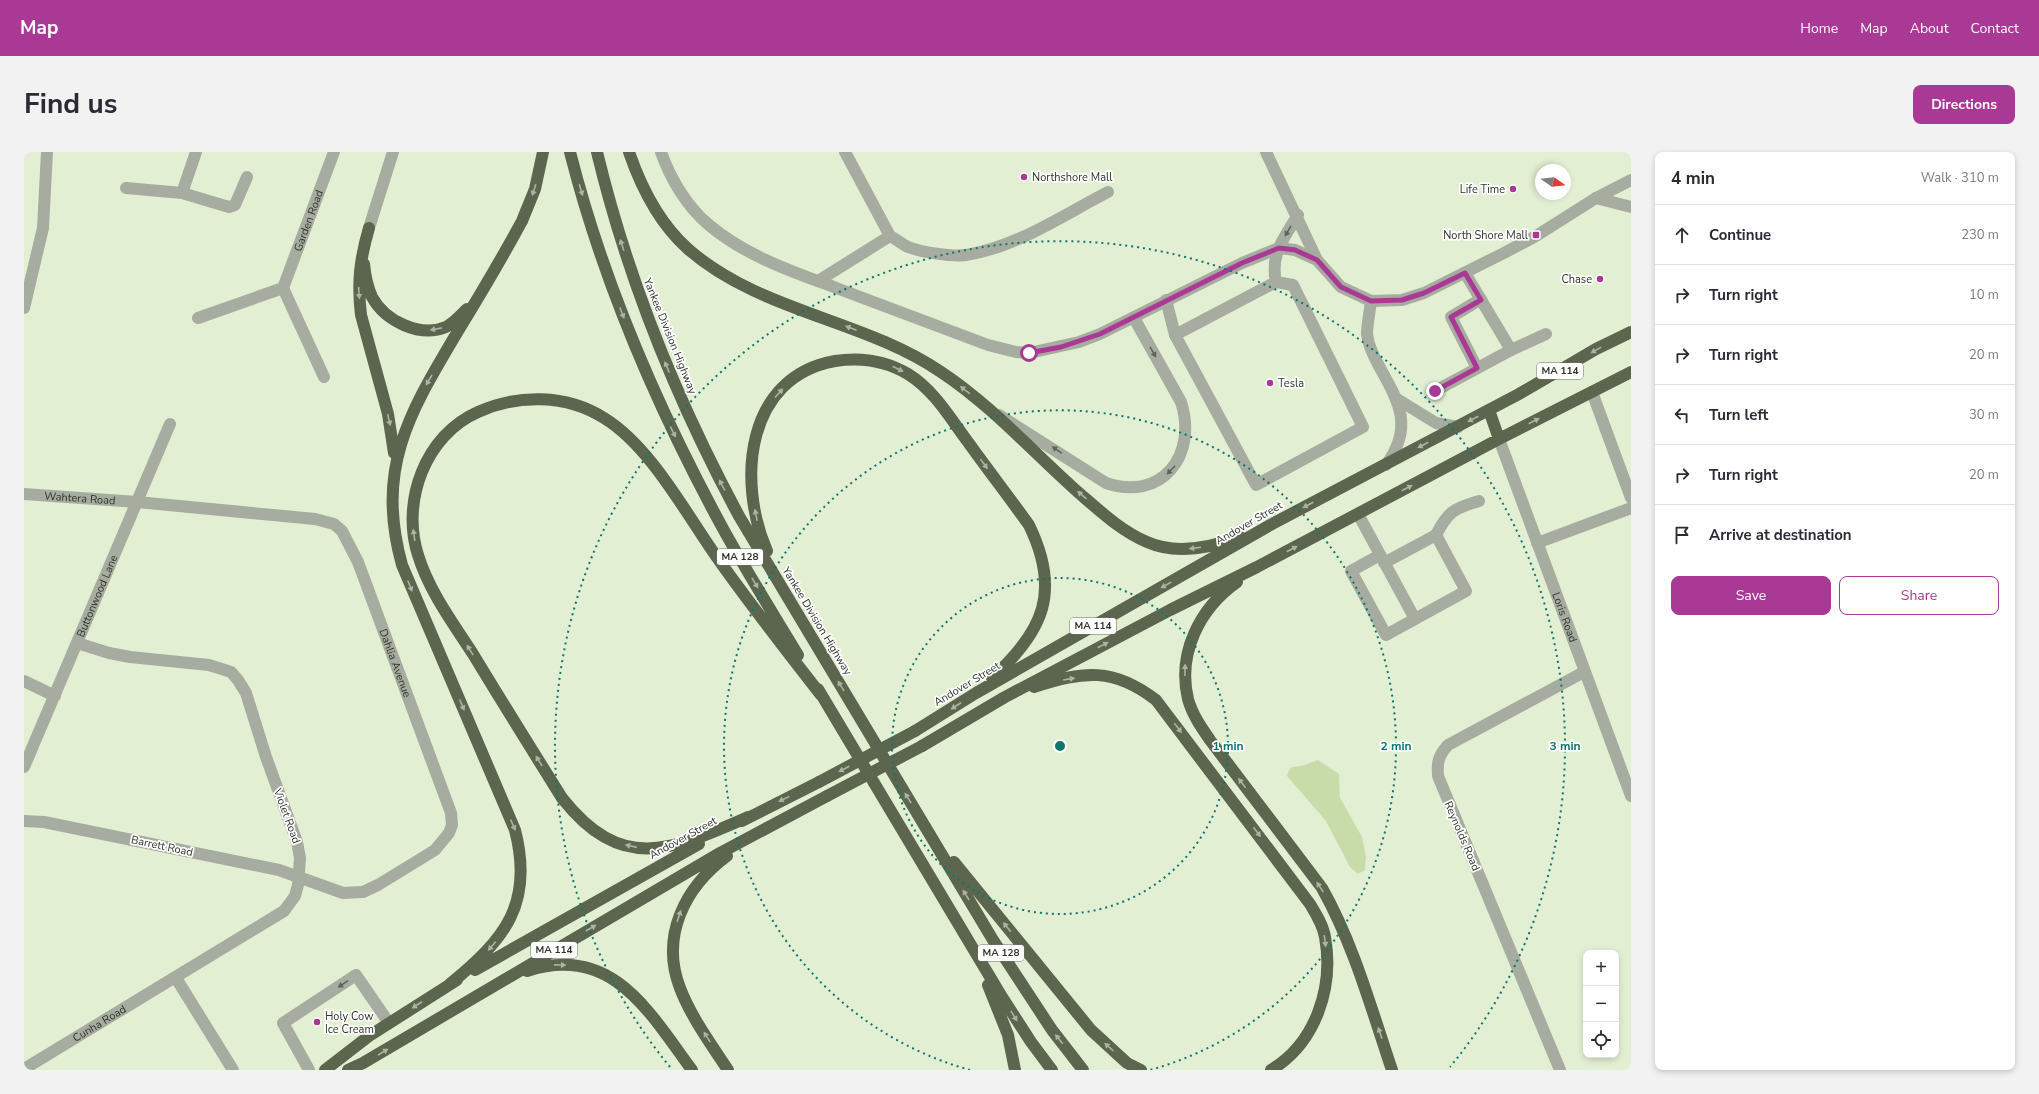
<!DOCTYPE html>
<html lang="en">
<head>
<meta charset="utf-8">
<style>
	:root { --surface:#fff; --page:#f2f2f3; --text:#2b2b33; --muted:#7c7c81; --line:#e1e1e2; --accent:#a93995 }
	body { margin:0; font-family:"Nunito Sans",sans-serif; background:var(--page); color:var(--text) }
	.controls { position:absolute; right:12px; bottom:12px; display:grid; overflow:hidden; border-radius:8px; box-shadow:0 2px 6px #0003 }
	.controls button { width:36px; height:36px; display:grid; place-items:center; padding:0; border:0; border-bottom:1px solid var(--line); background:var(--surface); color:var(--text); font:20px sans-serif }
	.compass { position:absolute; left:1511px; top:12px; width:36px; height:36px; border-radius:50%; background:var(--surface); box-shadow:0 2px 6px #0003; rotate:104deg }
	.stop { position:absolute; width:12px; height:12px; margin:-9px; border:3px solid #a93995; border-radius:50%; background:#fff }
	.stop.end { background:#a93995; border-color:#fff; box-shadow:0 1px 4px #0008 }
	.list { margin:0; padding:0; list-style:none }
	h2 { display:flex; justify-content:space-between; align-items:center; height:52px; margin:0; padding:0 16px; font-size:17px }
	h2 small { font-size:13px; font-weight:400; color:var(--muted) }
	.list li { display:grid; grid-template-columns:26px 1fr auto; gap:12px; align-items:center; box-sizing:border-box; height:60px; padding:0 16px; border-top:1px solid var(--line) }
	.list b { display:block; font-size:15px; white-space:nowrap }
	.list em { font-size:13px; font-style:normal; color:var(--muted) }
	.actions { display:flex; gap:8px; padding:12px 16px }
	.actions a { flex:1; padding:9px 0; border:1px solid var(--accent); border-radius:8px; text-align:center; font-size:14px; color:var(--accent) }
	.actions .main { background:var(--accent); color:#fff }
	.icon { flex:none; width:22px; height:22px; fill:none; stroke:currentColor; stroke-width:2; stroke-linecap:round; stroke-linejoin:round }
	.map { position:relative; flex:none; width:1607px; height:918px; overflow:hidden; border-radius:8px }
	header { display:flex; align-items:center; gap:24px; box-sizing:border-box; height:56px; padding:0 20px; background:var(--accent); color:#fff }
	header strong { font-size:19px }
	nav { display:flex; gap:22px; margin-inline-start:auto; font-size:14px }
	.intro { display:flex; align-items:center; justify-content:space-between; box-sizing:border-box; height:96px; padding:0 24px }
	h1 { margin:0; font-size:28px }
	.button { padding:10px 18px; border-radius:8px; background:var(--accent); color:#fff; font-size:14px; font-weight:700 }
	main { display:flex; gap:24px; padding:0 24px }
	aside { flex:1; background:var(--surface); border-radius:8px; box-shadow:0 2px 6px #0003 }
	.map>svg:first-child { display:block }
	.green { fill:#c8dcaa }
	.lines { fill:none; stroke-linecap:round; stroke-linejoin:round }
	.minor { stroke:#a7aca0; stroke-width:12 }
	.highway { stroke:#5c664e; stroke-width:12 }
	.highway-bridge { stroke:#5c664e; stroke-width:12 }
	.oneway { fill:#aeb2a6 }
	.oneway2 { fill:#5f6459 }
	.route { stroke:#a93995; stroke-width:5 }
	.ring { fill:none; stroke:#0f766e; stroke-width:2; stroke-dasharray:2 4 }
	.poi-dot { fill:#a93995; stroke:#fff; stroke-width:1.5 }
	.labels { text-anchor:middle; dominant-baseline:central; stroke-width:3.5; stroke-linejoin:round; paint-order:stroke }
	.shield { fill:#fff; stroke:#6d7169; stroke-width:1 }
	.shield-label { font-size:10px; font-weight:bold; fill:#2f3429 }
	.poi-label { font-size:11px; fill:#2f3429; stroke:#fff; text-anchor:start }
	.street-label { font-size:11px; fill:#2f3429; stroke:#fff }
	.centre { fill:#0f766e; stroke:#fff; stroke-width:2 }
	.ring-label { font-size:12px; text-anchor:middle; font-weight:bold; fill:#0f766e; stroke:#fff; stroke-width:3.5; stroke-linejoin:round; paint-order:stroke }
</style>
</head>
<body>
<header>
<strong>Map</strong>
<nav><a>Home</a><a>Map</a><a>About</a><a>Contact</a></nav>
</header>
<div class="intro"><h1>Find us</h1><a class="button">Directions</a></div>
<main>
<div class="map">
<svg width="1607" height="918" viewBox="0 0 1607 918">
	<rect width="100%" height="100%" fill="#e3efd3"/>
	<!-- green -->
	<path class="green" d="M1294 608 1315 622 1316 646 1338 685 1342 704 1341 718 1334 722 1326 715 1302 669 1263 624 1265 618 1268 615 1278 614Z"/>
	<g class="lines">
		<!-- minor -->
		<g class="minor">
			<path d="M637 0C646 26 663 55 685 73 723 105 770 120 815 137 865 156 914 174 964 193L992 200 1005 201 1055 190 1076 182 1218 111 1255 96 1271 98 1293 108 1317 135 1347 149 1378 148 1400 141 1478 102 1512 84 1572 46 1607 28"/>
			<path d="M1242 0 1293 108"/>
			<path d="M102 36 158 41 205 55 211 53 223 25"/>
			<path d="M158 41 172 0"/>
			<path d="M1572 46 1607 55"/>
			<path d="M345 76 369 0"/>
			<path d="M866 84C872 87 878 92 884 95 897 100 928 105 942 103 993 95 1039 63 1084 40"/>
			<path d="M794 129 866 84 821 0"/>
			<path d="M1252 130 1269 133 1339 275 1232 333 1151 183 1252 130C1246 102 1260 86 1274 63"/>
			<path id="s1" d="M259 136 310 0"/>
			<path d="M259 136 300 225"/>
			<path d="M1142 148 1151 183"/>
			<path d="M1347 149C1346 159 1343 172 1343 182 1344 193 1350 205 1355 214 1375 250 1390 275 1362 313"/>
			<path d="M0 156 19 76 23 0"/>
			<path d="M174 166 259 136"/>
			<path d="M1487 198 1522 182"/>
			<path d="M1453 216 1427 165 1457 147"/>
			<path d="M1411 239 1487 198 1441 121"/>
			<path d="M1568 240 1607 346"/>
			<path d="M1373 247 1412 271 1434 275"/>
			<path d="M975 263 1082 331C1138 350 1174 303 1157 250L1110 166"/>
			<path id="s2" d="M1475 287 1607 644"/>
			<path id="s3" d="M0 342 113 350 291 367 310 372 318 379 334 410 427 661 428 673 425 681 411 698 354 733 339 740 319 741 255 718 20 670 0 669"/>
			<path d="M1334 362 1391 467 1442 439 1412 383 1360 411"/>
			<path d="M1412 383C1424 359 1431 356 1455 349"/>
			<path d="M1513 391 1607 356"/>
			<path d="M1356 403 1327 419 1362 483 1391 467"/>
			<path d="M0 529 31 544"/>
			<path id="s4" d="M0 615 146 272"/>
			<path d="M152 826 209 918"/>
			<path id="s5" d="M0 917 260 759 271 744 274 733 276 706 273 690 242 605 222 541 214 528 207 520 185 513 106 505 85 501 53 491"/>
			<path d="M285 918 259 871 332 823 365 871"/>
			<path d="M1536 918 1414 624C1413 611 1414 604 1424 593L1560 520"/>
		</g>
		<!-- highway -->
		<path class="highway" d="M546 0C579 130 633 255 697 373 721 417 748 460 774 503
			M573 0C604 129 652 247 715 364L969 788 1028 878 1059 918
			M605 0C617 35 636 72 664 97 736 160 839 167 917 220 967 253 1010 301 1055 341 1076 359 1097 379 1123 390 1152 403 1186 396 1216 385
			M345 76C336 107 333 130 337 163L364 262 370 301
			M340 112C341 122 344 136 348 145 361 169 396 186 422 175 430 171 437 163 443 157
			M1465 258 1475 287
			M743 399C713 330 721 225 811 209 837 205 862 209 884 222 910 238 926 266 944 290 964 318 985 345 1005 373 1037 439 1020 479 968 526
			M1213 430C1176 456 1153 501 1164 547 1168 562 1177 575 1186 588L1298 736C1330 793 1347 856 1368 918
			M1010 535C1060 519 1089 515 1132 548L1286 752C1292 762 1299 773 1301 785 1310 835 1292 891 1247 918
			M794 537 978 845 1007 890 1028 918
			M891 579 952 541 1248 372 1495 242 1572 197 1607 180
			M898 594 981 545 1146 458 1233 415 1475 287 1607 220
			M724 665C648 698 598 722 538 646 508 598 478 550 449 502 429 471 405 439 394 403 377 350 401 283 454 260 494 242 542 242 580 266 626 294 661 360 692 404 725 451 761 497 797 543
			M718 669 795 630
			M703 704C661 735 636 784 656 836 667 865 687 892 704 918
			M930 710 1067 878 1103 911 1117 918
			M451 818 675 692
			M503 819C588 791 625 860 668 918
			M426 832C481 787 510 752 491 678L378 413C351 315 386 260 434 179 456 143 478 106 498 69L511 37 519 0
			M964 833 984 883 991 918
			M301 918 345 884 433 828
			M324 918 339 911 696 701 803 644"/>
		<!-- highway-bridge -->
		<path class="highway-bridge" d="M795 630 891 579
			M803 644 898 594"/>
	</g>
	<!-- one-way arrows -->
	<defs><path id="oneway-solid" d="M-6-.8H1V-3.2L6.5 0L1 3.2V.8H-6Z"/></defs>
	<g class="oneway">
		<use href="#oneway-solid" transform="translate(510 38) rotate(108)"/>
		<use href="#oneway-solid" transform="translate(557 38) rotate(73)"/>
		<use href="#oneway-solid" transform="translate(598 93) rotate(-108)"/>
		<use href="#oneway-solid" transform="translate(335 141) rotate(86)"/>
		<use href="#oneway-solid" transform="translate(598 161) rotate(69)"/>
		<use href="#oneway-solid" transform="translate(827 176) rotate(-159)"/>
		<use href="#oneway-solid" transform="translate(412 177) rotate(169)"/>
		<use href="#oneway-solid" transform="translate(1572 198) rotate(151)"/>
		<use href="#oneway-solid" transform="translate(643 215) rotate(-113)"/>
		<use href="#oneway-solid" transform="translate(874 217) rotate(27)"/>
		<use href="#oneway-solid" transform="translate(405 228) rotate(120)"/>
		<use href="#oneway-solid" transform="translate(941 238) rotate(-142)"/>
		<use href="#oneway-solid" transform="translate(755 241) rotate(-48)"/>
		<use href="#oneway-solid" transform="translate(1449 267) rotate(152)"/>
		<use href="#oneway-solid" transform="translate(365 268) rotate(77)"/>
		<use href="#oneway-solid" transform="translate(1510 269) rotate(-27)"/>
		<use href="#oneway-solid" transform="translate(649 280) rotate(64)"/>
		<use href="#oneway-solid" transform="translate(1399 293) rotate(152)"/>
		<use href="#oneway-solid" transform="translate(960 312) rotate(54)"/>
		<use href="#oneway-solid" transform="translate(698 333) rotate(-118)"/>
		<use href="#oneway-solid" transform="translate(1383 336) rotate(-28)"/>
		<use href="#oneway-solid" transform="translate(1058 343) rotate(-139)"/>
		<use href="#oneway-solid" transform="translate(1284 353) rotate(152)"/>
		<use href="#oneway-solid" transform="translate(732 363) rotate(-101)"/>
		<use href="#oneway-solid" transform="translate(390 383) rotate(-98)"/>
		<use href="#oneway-solid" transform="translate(1171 396) rotate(173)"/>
		<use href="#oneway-solid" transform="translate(1268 397) rotate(-28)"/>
		<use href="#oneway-solid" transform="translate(731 431) rotate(59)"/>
		<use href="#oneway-solid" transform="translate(1142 433) rotate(151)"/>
		<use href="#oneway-solid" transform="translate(386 434) rotate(68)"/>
		<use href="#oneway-solid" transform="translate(1079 493) rotate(-28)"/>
		<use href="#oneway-solid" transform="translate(446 498) rotate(-122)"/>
		<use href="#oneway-solid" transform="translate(1161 518) rotate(-89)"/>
		<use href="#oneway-solid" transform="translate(1045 527) rotate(-9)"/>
		<use href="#oneway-solid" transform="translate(817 534) rotate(-121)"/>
		<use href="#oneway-solid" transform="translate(438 553) rotate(67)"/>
		<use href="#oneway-solid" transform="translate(932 554) rotate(147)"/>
		<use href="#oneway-solid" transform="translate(1154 576) rotate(53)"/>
		<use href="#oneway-solid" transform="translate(515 609) rotate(-122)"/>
		<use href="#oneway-solid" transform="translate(820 617) rotate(152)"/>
		<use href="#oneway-solid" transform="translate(1218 631) rotate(-127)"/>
		<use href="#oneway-solid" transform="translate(884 646) rotate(-121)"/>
		<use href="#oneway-solid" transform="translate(760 647) rotate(154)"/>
		<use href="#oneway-solid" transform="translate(489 673) rotate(67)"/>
		<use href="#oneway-solid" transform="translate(1233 680) rotate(53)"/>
		<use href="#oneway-solid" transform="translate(607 694) rotate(-167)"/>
		<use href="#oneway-solid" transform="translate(1296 735) rotate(-124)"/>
		<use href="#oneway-solid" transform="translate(942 743) rotate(-121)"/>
		<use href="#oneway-solid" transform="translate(655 764) rotate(-71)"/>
		<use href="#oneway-solid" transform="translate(983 775) rotate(-129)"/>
		<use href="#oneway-solid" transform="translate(567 776) rotate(-30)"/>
		<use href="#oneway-solid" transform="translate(1301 789) rotate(82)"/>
		<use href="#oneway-solid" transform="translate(468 794) rotate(130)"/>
		<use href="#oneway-solid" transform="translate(536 813) rotate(1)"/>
		<use href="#oneway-solid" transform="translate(393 853) rotate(147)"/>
		<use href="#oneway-solid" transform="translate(990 864) rotate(58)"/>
		<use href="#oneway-solid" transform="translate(1356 881) rotate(-109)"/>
		<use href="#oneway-solid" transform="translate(683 885) rotate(-122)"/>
		<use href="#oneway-solid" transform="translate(1035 887) rotate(-128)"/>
		<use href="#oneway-solid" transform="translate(1085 895) rotate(-138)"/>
		<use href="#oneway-solid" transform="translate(359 900) rotate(-31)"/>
	</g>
	<g class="oneway2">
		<use href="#oneway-solid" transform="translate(1264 79) rotate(120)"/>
		<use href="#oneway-solid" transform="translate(1129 200) rotate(60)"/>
		<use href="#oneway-solid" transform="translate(1033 298) rotate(-145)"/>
		<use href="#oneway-solid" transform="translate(1147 318) rotate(134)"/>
		<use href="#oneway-solid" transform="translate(319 832) rotate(146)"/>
	</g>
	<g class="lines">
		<!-- route -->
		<path class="route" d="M1005 201 1037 195 1076 182 1218 111 1255 96 1271 98 1293 108 1317 135 1347 149 1378 148 1400 141 1441 121 1457 148 1427 165 1453 216 1411 239"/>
	</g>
	<!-- distance rings -->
	<g class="ring">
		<circle cx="1036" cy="594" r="168"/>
		<path d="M946 918A336 336 0 1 1 1126 918"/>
		<path d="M646 915A505 505 0 1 1 1426 915"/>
	</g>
	<!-- markers -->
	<g class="poi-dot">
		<circle cx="1000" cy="25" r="4"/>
		<circle cx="1489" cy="37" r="4"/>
		<rect x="1508" y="79" width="8" height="8" rx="2"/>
		<circle cx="1576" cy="127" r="4"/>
		<circle cx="1246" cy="231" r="4"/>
		<circle cx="293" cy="870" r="4"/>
	</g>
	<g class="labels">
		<!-- shield labels -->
		<g class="shield">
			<rect x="1513" y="211" width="46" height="16" rx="3"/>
			<rect x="693" y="397" width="46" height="16" rx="3"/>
			<rect x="1046" y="466" width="46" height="16" rx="3"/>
			<rect x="507" y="790" width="46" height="16" rx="3"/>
			<rect x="954" y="793" width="46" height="16" rx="3"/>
		</g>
		<g class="shield-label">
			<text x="1536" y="219">MA 114</text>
			<text x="716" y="405">MA 128</text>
			<text x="1069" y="474">MA 114</text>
			<text x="530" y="798">MA 114</text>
			<text x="977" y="801">MA 128</text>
		</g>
		<!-- poi labels -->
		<g class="poi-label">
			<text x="1008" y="25">Northshore Mall</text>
			<text x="1481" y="37" text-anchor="end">Life Time</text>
			<text x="1504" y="83" text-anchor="end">North Shore Mall</text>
			<text x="1568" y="127" text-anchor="end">Chase</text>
			<text x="1254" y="231">Tesla</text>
			<text x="301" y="864">Holy Cow<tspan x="301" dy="13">Ice Cream</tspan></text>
		</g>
		<!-- street labels -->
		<g class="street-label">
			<text stroke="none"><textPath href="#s1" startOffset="72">Garden Road</textPath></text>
			<text transform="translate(646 184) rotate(68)">Yankee Division Highway</text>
			<text stroke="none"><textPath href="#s3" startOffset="56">Wahtera Road</textPath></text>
			<text transform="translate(1225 371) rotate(-30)">Andover Street</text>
			<text stroke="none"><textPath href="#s4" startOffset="186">Buttonwood Lane</textPath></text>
			<text stroke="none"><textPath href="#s2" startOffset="190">Loris Road</textPath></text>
			<text transform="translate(793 469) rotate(59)">Yankee Division Highway</text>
			<text stroke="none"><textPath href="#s3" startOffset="465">Dahlia Avenue</textPath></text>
			<text transform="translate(943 532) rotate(-31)">Andover Street</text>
			<text transform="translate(263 664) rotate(70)">Violet Road</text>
			<text transform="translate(1438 684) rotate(67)">Reynolds Road</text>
			<text transform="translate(659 686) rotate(-29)">Andover Street</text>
			<text transform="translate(138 694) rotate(12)">Barrett Road</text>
			<text stroke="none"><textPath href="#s5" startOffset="88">Cunha Road</textPath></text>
		</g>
	</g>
	<circle cx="1036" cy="594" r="6" class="centre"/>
	<g class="ring-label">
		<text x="1204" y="598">1 min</text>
		<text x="1372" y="598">2 min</text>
		<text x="1541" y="598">3 min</text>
	</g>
</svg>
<div class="controls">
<button>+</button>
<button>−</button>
<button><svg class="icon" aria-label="locate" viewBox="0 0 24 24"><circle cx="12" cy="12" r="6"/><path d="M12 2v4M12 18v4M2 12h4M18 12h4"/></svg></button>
</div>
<svg class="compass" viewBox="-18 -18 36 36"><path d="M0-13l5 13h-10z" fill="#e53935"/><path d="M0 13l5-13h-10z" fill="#7c7c81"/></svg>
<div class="stop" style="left:1005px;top:201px"></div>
<div class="stop end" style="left:1411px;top:239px"></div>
</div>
<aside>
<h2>4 min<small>Walk · 310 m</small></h2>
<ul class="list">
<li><svg class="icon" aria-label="ahead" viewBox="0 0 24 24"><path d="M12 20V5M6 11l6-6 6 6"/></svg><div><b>Continue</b></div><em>230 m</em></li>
<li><svg class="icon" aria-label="right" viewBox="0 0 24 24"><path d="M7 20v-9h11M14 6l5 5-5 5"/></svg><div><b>Turn right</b></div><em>10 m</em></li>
<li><svg class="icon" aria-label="right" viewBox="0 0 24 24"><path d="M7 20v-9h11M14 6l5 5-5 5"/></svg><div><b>Turn right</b></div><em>20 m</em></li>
<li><svg class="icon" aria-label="left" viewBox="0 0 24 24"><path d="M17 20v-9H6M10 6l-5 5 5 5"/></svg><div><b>Turn left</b></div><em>30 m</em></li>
<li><svg class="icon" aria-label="right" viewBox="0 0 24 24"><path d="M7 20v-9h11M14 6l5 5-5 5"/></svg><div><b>Turn right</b></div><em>20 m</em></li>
<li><svg class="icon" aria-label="arrive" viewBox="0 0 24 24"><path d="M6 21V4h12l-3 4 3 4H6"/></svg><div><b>Arrive at destination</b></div></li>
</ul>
<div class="actions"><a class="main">Save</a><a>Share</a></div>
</aside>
</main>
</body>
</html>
